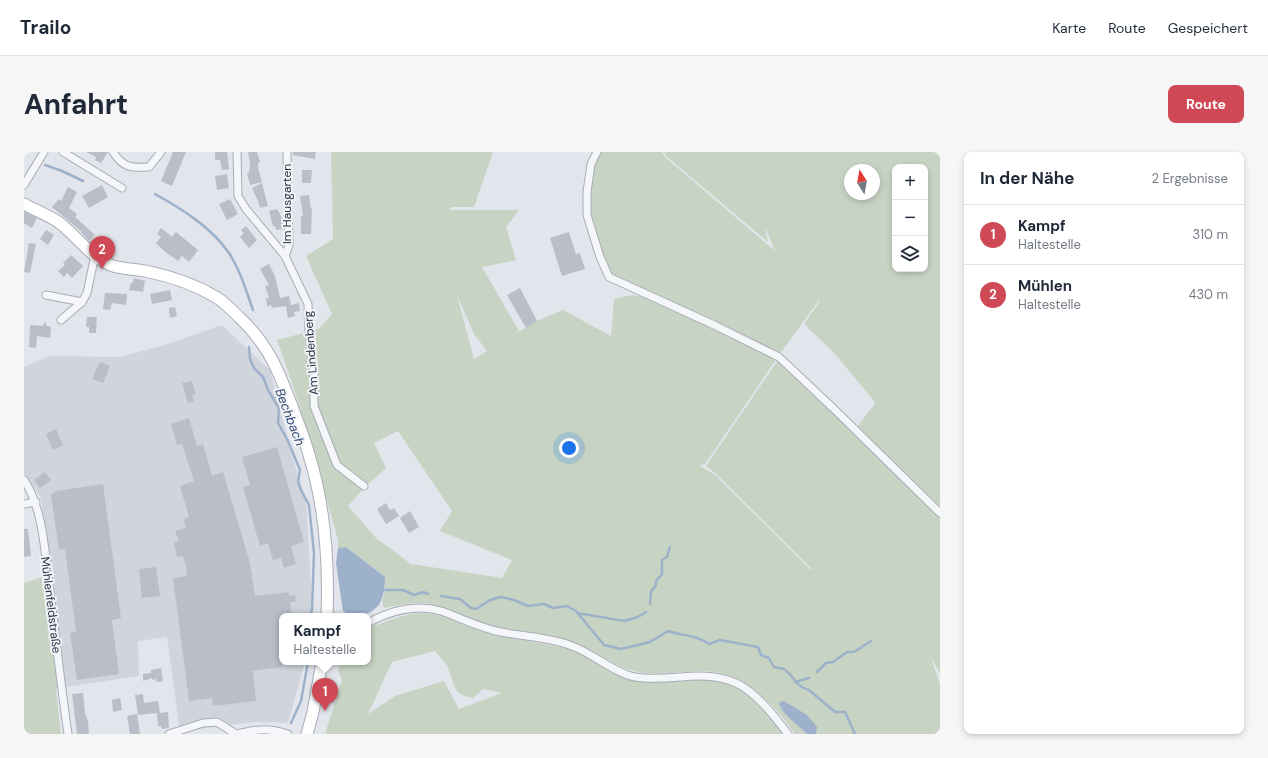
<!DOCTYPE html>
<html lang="de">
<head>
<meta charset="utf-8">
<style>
	:root { --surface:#fff; --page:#f6f6f7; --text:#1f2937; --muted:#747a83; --line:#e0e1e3; --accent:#cf4855 }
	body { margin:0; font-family:"DM Sans",sans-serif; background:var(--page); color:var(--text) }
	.controls { position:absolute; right:12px; top:12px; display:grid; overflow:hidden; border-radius:8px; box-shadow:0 2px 6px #0003 }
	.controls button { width:36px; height:36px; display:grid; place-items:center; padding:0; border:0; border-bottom:1px solid var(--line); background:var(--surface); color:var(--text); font:20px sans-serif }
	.compass { position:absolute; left:820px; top:12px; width:36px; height:36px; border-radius:50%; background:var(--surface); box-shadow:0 2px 6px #0003; rotate:349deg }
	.you { position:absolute; left:545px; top:296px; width:14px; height:14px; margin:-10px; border:3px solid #fff; border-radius:50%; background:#1a73e8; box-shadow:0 0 0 6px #1a73e833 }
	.badge { display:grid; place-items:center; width:26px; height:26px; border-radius:50%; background:var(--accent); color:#fff; font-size:13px; font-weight:700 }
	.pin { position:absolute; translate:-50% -33px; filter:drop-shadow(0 1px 2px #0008) }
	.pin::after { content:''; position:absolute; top:21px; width:14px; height:12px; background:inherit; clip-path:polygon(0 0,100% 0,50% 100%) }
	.popup { position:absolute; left:255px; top:461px; width:92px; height:52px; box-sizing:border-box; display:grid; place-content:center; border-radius:8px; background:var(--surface); filter:drop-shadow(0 1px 3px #0005); font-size:13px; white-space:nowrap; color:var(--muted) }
	.popup b { font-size:15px; color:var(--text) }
	.popup::after { content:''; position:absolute; left:50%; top:100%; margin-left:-8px; border:8px solid transparent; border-top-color:var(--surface) }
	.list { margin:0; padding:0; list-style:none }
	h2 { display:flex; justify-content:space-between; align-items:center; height:52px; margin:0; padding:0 16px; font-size:17px }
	h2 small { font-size:13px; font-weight:400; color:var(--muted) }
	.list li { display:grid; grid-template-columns:26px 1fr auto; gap:12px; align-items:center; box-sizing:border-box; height:60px; padding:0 16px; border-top:1px solid var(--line) }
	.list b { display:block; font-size:15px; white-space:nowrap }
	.list p { margin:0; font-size:13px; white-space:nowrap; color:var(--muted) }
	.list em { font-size:13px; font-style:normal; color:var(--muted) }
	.icon { flex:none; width:22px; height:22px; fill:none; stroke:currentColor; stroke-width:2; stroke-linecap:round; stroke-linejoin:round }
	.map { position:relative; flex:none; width:916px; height:582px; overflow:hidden; border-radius:8px }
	header { display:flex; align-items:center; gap:24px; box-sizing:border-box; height:56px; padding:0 20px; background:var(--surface); border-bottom:1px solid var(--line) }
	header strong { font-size:19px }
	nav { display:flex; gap:22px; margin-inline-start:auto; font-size:14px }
	.intro { display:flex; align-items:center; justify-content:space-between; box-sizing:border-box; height:96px; padding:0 24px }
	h1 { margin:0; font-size:28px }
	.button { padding:10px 18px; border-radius:8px; background:var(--accent); color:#fff; font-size:14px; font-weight:700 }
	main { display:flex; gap:24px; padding:0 24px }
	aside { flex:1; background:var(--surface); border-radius:8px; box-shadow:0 2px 6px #0003 }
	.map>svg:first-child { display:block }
	.built { fill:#d0d4dc }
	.green { fill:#c7d4c3; fill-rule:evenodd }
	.water { fill:#9db1ca }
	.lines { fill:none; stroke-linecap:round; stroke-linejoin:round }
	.stream { stroke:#9db1ca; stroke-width:2.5 }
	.building { fill:#b9bec8 }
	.minor-casing { stroke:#a7acb5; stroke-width:9 }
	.secondary-casing { stroke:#a7acb5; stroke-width:13 }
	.minor { stroke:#f5f6f9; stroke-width:7 }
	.secondary { stroke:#fff; stroke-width:11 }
	.labels { text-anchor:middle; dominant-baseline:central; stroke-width:4; stroke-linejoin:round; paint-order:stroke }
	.street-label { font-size:12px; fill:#2a3243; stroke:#f2f4f8 }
	.water-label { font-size:13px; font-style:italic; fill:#344e77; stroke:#f2f4f8 }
</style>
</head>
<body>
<header>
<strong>Trailo</strong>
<nav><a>Karte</a><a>Route</a><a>Gespeichert</a></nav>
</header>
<div class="intro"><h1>Anfahrt</h1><a class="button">Route</a></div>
<main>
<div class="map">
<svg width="916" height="582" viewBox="0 0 916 582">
	<rect width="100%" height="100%" fill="#e2e5eb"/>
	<!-- built -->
	<path class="built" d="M198 173 246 218 269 307 282 348 287 432V464H258V510H281L264 571 231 570 156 579 143 485 114 489 115 524 41 535 17 346 0 321V215L25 204 96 205 144 192Z"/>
	<!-- green -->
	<path class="green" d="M307 0H469L450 55H427L426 58H495L482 75 492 108 458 115 495 179 476 191 513 169 539 158 587 184 590 147C604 143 610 142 625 146L753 206 681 312 675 313 691 323 787 418 788 417 692 322 682 314 754 208 916 362V521L907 506 916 532V582H771C757 561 731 534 707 524 676 512 645 526 614 520 592 516 574 500 554 492 533 484 510 483 488 479 472 475 455 470 439 464 426 459 413 452 399 451 386 451 373 453 360 456L358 450 361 438V425L322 395 314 396V388C295 321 277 253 253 188L295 177 308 162 282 104 309 87ZM433 143 450 182 463 199 450 207ZM374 279 428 359 416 379 488 408 478 426 387 412 352 386 324 354 342 334 362 316 350 291Z
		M576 0H638L641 5 751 99 741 75 744 90 642 4 640 0H916V357L832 276 850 253 851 250 811 202 780 172 796 149 795 148 755 203 592 126C584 117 579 104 575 93 572 85 569 77 567 70 562 47 567 21 576 0ZM871 15H901V117H871ZM826 18H850V42H826Z
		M21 424 35 536 32 537 37 582H0V431Z
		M393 461 411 462 470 482 545 497 555 501 604 527 625 530 665 526 700 529 727 542 761 582H301L318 528 314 519 317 510H344V477C360 469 376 464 393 461ZM411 499C415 504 420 509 423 514 432 532 426 542 449 546L459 537 478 541 435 557 420 529 371 544 344 562 368 510Z"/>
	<!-- water -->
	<path class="water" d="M322 395 361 425C361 451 353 464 326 464L319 459 318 453 312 411 314 396Z
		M760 549 783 563 793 575 792 582H783C774 573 760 564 755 552L756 550Z"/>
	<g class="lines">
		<!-- stream -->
		<path class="stream" d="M21 13 38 19 59 29
			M131 42C158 57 187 75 205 101 216 118 222 138 229 158
			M225 195 226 207 230 216 239 225 244 238 255 256 254 271 264 289 276 318 274 330 277 338 285 353 290 401 288 458 286 464
			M359 438H379L390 443 399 440 404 442
			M417 444 436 447 447 456 452 457 466 448 477 445 490 448 504 454 520 452 529 456 543 454 552 459 580 493 597 497 626 490 644 479C658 484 673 483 685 492L696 488 734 495 737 503 745 506 750 515C753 516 757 516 760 517 770 524 772 535 785 538L811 560H821L831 582
			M626 452 627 440 632 433V429L638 422V408L643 405 646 395
			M553 461 600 469 614 465 622 460
			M793 520 802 511 809 510 823 500H830L847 489
			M771 530 785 526
			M267 571 277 549 284 510"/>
	</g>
	<!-- building -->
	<path class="building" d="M62 0H84L77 11 71 8 72 5Z
		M149 0H162L148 34 137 29Z
		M191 0H203L205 17 198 18 196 8H191Z
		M224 0H233L236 10 234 11V15L238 30 226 33 223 21H225L226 12Z
		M269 0H292L291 7 269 3Z
		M278 18H288L287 31H278Z
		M203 22 205 36 193 38 191 24Z
		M238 31 244 54 236 56 234 49 228 36Z
		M78 33 84 45 65 56 58 44Z
		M44 35 53 40 45 56 53 62 51 65 71 83 65 89 57 80H58L28 55 35 47 37 49Z
		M285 43 287 57 288 56 287 82H277V64H279L276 44Z
		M206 47 214 62 203 68 195 52Z
		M253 57 257 64 259 72H257L258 77 252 78 251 74H249L245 59Z
		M0 60 13 66 8 76 0 71Z
		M222 74 233 88 225 96 216 85 220 81 217 78Z
		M137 76 148 85 152 80 174 98 165 110 158 104 154 109 140 99 132 91 137 85 133 82Z
		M22 78 30 83 24 93 16 87Z
		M545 80 552 102 556 101 561 117 538 124 526 86Z
		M5 91 12 92 6 121 0 120Z
		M47 103 59 114 48 126 43 121 40 125 34 119 41 113 39 111Z
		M245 112 251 124 256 146 265 144 267 153 275 151 276 159 270 160 271 164 264 166 262 154 248 156 247 153 243 154 242 146H245L241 134 245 133 236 117Z
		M110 126 121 129 119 140 105 138 107 131H109Z
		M496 136 513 169 502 176 483 143Z
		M146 138 148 148 128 152 126 142Z
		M81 141 103 142 102 153 88 151 86 158 79 157Z
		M151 155 153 164 146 166 145 156Z
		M63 165H73L72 181H65V175H62Z
		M21 170 23 174 27 175 26 186 13 184 12 196 5 195 6 173 19 174Z
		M76 210 86 214 79 231 68 227Z
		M168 229 172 242 168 243 170 249 164 251 158 231Z
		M165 266 173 294 179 292 188 324 199 320 226 411 231 444 265 440V444L271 443 272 449 266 450 268 464H258V515L229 519 232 549 189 554 188 546 165 549 149 426 163 424 162 419 163 418 159 404 153 405 150 391 155 389 151 379 162 376 160 367 165 365 156 334 170 329 158 292 153 293 147 272Z
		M32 277 39 293 29 298 22 282Z
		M253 295 280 390 267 394 272 412 260 416 257 406 249 408 244 391 236 394 219 335 226 333 218 305Z
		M21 320 27 328 16 336 10 328Z
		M79 332 97 466 88 468 95 522 53 528 46 481 52 480 41 397 35 398 27 343 32 339Z
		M362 351 366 358 370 356 375 364 362 372 353 357Z
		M386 359 395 375 385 381 376 366Z
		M0 377H4L7 404 0 405Z
		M132 415 136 444 118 446 115 417Z
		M137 516 139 529 133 530 132 527 128 528V526L119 529V522L127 521V518Z
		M59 541 61 562 64 569 65 582H53L48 542Z
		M119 542 120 551 134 549 136 561 144 560 145 576 138 577 137 574H134L133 561 114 563 111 543Z
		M96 546 98 558 89 560 88 548Z
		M113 562 116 582H106L103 564Z"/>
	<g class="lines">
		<!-- minor casing -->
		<g class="minor-casing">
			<path id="minor" d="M39 0 98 36
				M89 0C99 16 108 16 125 15L137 0
				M213 0 214 44 222 57 261 104 284 152 285 180 290 224V254L313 313 340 334
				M573 0 567 12 563 40V63L576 105 585 125 688 172 755 205 809 256 916 361
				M0 33 20 0
				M261 104 265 93 263 0
				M22 143 58 150
				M37 168 58 150 63 141 71 103
				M0 328C20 358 21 404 26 440 32 487 37 535 44 582
				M0 352 12 350
				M344 471C366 459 392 452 417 459 437 466 456 476 477 480 501 485 526 485 548 494 568 501 592 522 611 525 646 531 678 516 712 531 732 540 751 565 764 582
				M145 582 179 571 193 570 212 582
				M213 582C233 577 244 576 264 582"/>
		</g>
		<!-- secondary casing -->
		<g class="secondary-casing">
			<path id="secondary" d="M0 52C12 59 27 64 37 72 52 84 70 108 89 114 99 117 111 117 121 119 146 124 170 132 192 145 200 150 208 158 215 165 245 193 255 220 269 257 274 272 281 287 285 303 301 354 305 410 303 464
				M283 582 289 560 298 510"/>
		</g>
		<!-- minor -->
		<use href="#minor" class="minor"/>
		<!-- secondary -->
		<use href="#secondary" class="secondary"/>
	</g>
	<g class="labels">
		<!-- street labels -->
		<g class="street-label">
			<text transform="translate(263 52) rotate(-90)">Im Hausgarten</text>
			<text transform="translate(287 201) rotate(-94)">Am Lindenberg</text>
			<text transform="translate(27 453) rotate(83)">Mühlenfeldstraße</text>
		</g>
		<!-- water labels -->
		<g class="water-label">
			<text transform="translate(266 265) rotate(69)">Bechbach</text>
		</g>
	</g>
</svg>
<div class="controls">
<button>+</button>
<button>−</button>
<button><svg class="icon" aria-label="layers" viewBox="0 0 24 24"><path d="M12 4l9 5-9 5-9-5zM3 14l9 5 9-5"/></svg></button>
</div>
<svg class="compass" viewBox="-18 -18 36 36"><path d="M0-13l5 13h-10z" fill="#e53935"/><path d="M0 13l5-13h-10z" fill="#747a83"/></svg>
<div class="you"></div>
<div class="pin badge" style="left:301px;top:559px">1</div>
<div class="popup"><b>Kampf</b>Haltestelle</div>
<div class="pin badge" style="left:78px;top:117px">2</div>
</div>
<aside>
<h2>In der Nähe<small>2 Ergebnisse</small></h2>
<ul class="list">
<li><span class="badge">1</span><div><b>Kampf</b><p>Haltestelle</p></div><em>310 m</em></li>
<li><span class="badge">2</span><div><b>Mühlen</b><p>Haltestelle</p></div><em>430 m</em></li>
</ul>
</aside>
</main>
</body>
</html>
